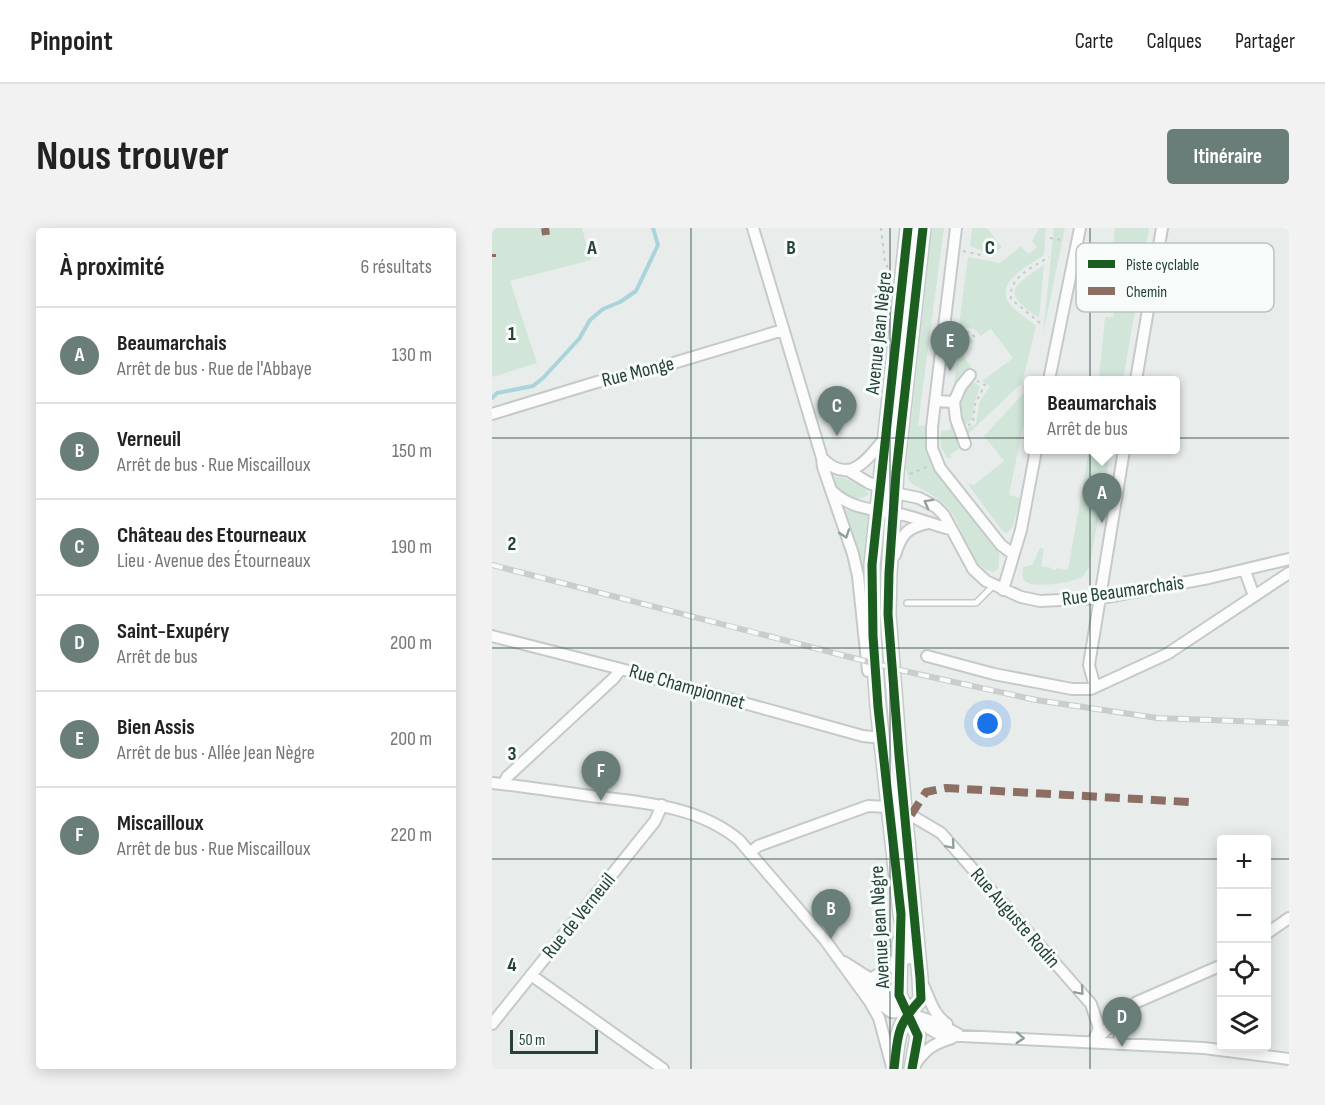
<!DOCTYPE html>
<html lang="fr">
<head>
<meta charset="utf-8">
<style>
	:root { --surface:#fff; --page:#f2f2f2; --text:#222; --muted:#767676; --line:#e0e0e0; --accent:#697e78 }
	body { margin:0; font-family:"Sofia Sans Condensed",sans-serif; background:var(--page); color:var(--text) }
	.controls { position:absolute; right:18px; bottom:18px; display:grid; overflow:hidden; border-radius:6px; box-shadow:0 3px 15px #0003 }
	.controls button { width:54px; height:54px; display:grid; place-items:center; padding:0; border:0; border-bottom:2px solid var(--line); background:var(--surface); color:var(--text); font:30px sans-serif }
	.scale { position:absolute; left:18px; bottom:15px; width:88px; box-sizing:border-box; padding-left:6px; border:3px solid #24423a; border-top:0; font-size:16px; line-height:21px; white-space:nowrap; color:#24423a; -webkit-text-stroke:4px #f7fbf9; paint-order:stroke }
	.you { position:absolute; left:496px; top:496px; width:21px; height:21px; margin:-15px; border:4px solid #fff; border-radius:50%; background:#1a73e8; box-shadow:0 0 0 9px #1a73e833 }
	.badge { display:grid; place-items:center; width:39px; height:39px; border-radius:50%; background:var(--accent); color:#fff; font-size:20px; font-weight:700 }
	.pin { position:absolute; translate:-50% -50px; filter:drop-shadow(0 2px 3px #0008) }
	.pin::after { content:''; position:absolute; top:32px; width:21px; height:18px; background:inherit; clip-path:polygon(0 0,100% 0,50% 100%) }
	.popup { position:absolute; left:532px; top:148px; width:156px; height:78px; box-sizing:border-box; display:grid; place-content:center; border-radius:6px; background:var(--surface); filter:drop-shadow(0 2px 4px #0005); font-size:20px; white-space:nowrap; color:var(--muted) }
	.popup b { font-size:22px; color:var(--text) }
	.popup::after { content:''; position:absolute; left:50%; top:100%; margin-left:-12px; border:12px solid transparent; border-top-color:var(--surface) }
	.list { margin:0; padding:0; list-style:none }
	h2 { display:flex; justify-content:space-between; align-items:center; height:78px; margin:0; padding:0 24px; font-size:26px }
	h2 small { font-size:20px; font-weight:400; color:var(--muted) }
	.list li { display:grid; grid-template-columns:39px 1fr auto; gap:18px; align-items:center; box-sizing:border-box; height:96px; padding:0 24px; border-top:2px solid var(--line) }
	.list b { display:block; font-size:22px; white-space:nowrap }
	.list p { margin:0; font-size:20px; white-space:nowrap; color:var(--muted) }
	.list em { font-size:20px; font-style:normal; color:var(--muted) }
	.icon { flex:none; width:33px; height:33px; fill:none; stroke:currentColor; stroke-width:2; stroke-linecap:round; stroke-linejoin:round }
	.map { position:relative; flex:none; width:797px; height:841px; overflow:hidden; border-radius:6px }
	header { display:flex; align-items:center; gap:36px; box-sizing:border-box; height:84px; padding:0 30px; background:var(--surface); border-bottom:2px solid var(--line) }
	header strong { font-size:28px }
	nav { display:flex; gap:33px; margin-inline-start:auto; font-size:21px }
	.intro { display:flex; align-items:center; justify-content:space-between; box-sizing:border-box; height:144px; padding:0 36px }
	h1 { margin:0; font-size:42px }
	.button { padding:15px 27px; border-radius:6px; background:var(--accent); color:#fff; font-size:21px; font-weight:700 }
	main { display:flex; gap:36px; padding:0 36px }
	aside { flex:1; background:var(--surface); border-radius:6px; box-shadow:0 3px 15px #0003 }
	.map>svg:first-child { display:block }
	.green { fill:#d1e6d8 }
	.lines { fill:none; stroke-linecap:round; stroke-linejoin:round }
	.stream { stroke:#a9d4db; stroke-width:4 }
	.service-casing { stroke:#c5cac8; stroke-width:8 }
	.minor-casing { stroke:#c5cac8; stroke-width:14 }
	.secondary-casing { stroke:#c3cbc8; stroke-width:18 }
	.path { stroke:#c3ccca; stroke-width:2; stroke-dasharray:3 4.5; stroke-linecap:butt }
	.service { stroke:#fcfcfc; stroke-width:5 }
	.minor { stroke:#fcfcfc; stroke-width:10 }
	.secondary { stroke:#fcfcfc; stroke-width:15 }
	.rail-casing { stroke:#c9cdcc; stroke-width:6 }
	.rail { stroke:#f7fbf9; stroke-width:4; stroke-dasharray:11; stroke-linecap:butt }
	.quiet { stroke:#8d6e63; stroke-width:8; stroke-dasharray:15 8; stroke-linecap:butt }
	.cycleway-casing { stroke:#f7fbf9; stroke-width:13 }
	.cycleway { stroke:#1b5e20; stroke-width:9 }
	.oneway { stroke:#909f9b }
	.grid { fill:none; stroke:#24423a; stroke-width:1.5; stroke-opacity:0.55 }
	.labels { text-anchor:middle; dominant-baseline:central; stroke-width:6; stroke-linejoin:round; paint-order:stroke }
	.street-label { font-size:20px; fill:#24423a; stroke:#f7fbf9 }
	.key { fill:#f7fbf9; stroke:#b8c4c0; stroke-width:1.5 }
	.key-label { font-size:16px; fill:#24423a }
	.grid-label { font-size:20px; text-anchor:middle; font-weight:bold; fill:#24423a; stroke:#f7fbf9; stroke-width:6; stroke-linejoin:round; paint-order:stroke }
</style>
</head>
<body>
<header>
<strong>Pinpoint</strong>
<nav><a>Carte</a><a>Calques</a><a>Partager</a></nav>
</header>
<div class="intro"><h1>Nous trouver</h1><a class="button">Itinéraire</a></div>
<main>
<aside>
<h2>À proximité<small>6 résultats</small></h2>
<ul class="list">
<li><span class="badge">A</span><div><b>Beaumarchais</b><p>Arrêt de bus · Rue de l'Abbaye</p></div><em>130 m</em></li>
<li><span class="badge">B</span><div><b>Verneuil</b><p>Arrêt de bus · Rue Miscailloux</p></div><em>150 m</em></li>
<li><span class="badge">C</span><div><b>Château des Etourneaux</b><p>Lieu · Avenue des Étourneaux</p></div><em>190 m</em></li>
<li><span class="badge">D</span><div><b>Saint-Exupéry</b><p>Arrêt de bus</p></div><em>200 m</em></li>
<li><span class="badge">E</span><div><b>Bien Assis</b><p>Arrêt de bus · Allée Jean Nègre</p></div><em>200 m</em></li>
<li><span class="badge">F</span><div><b>Miscailloux</b><p>Arrêt de bus · Rue Miscailloux</p></div><em>220 m</em></li>
</ul>
</aside>
<div class="map">
<svg width="797" height="841" viewBox="0 0 797 841">
	<rect width="100%" height="100%" fill="#e8edeb"/>
	<!-- green -->
	<path class="green" d="M0 0H90L99 32 18 53 45 135 0 149Z
		M440 0H452L426 197 436 198V226L450 250 501 314 507 325V340L502 344C475 340 472 300 458 282 447 269 434 264 420 256L417 253 414 241Z
		M480 0H495L510 19 501 27 478 18Z
		M547 0H554L552 27C538 37 501 54 518 76 524 84 536 91 544 98L530 155 475 207 474 200 484 196 487 175 498 158 490 153 521 130 499 101 489 108 482 101 467 98 476 29 508 35 529 18 536 26 545 19 540 13Z
		M562 0H573L551 106 561 9Z
		M623 0H657L631 152H585V149L607 150 613 89H621L627 32 620 31Z
		M552 37 547 90C507 64 521 58 552 37Z
		M469 105 477 107 482 113 468 124 479 139 470 148 461 164Z
		M478 153 485 156 488 159 482 176 480 192 474 196H469C464 178 469 169 478 153Z
		M536 160V174L517 267 529 270 520 300 515 305 511 304 475 255 482 257 512 233 492 208Z
		M459 184 469 219 458 227 460 230H455L448 217 449 203 458 202Z
		M597 222H619L597 340C595 342 593 346 591 348 582 355 541 361 533 353 529 350 531 344 531 339L540 337 548 320 552 321 549 338 560 340V342H564V340L576 342Z
		M341 248C352 249 371 256 377 266 362 278 346 265 339 251Z
		M350 281 375 287 376 290 371 345 368 346Z"/>
	<g class="lines">
		<!-- stream -->
		<path class="stream" d="M0 170 5 165 41 158 51 150 87 111 98 92 111 81 128 74 144 63 166 17 161 0"/>
		<!-- service casing -->
		<g class="service-casing">
			<path id="service" d="M415 375H484L502 357"/>
		</g>
		<!-- minor casing -->
		<g class="minor-casing">
			<path id="minor" d="M261 0 330 230 331 239 361 326 366 348 376 443
				M464 0 440 199V220L448 240 509 317 521 326
				M557 152 588 0
				M644 152 670 0
				M445 173 462 174 469 158 478 147
				M462 174 464 191 473 216
				M0 186 105 154 155 143 291 102
				M330 230C357 258 375 232 393 210
				M357 243 377 255 403 265 427 270 444 279 452 287 481 341 494 353 529 369 548 373 609 370 717 350 797 331
				M340 263C359 282 387 282 412 287 428 291 442 297 458 301
				M403 327C409 307 415 299 436 295
				M753 343 762 368
				M511 362 529 302 544 222
				M0 408 129 441 371 508 390 510
				M435 428 502 446 580 461H599L675 426 797 345
				M603 459 597 437 632 222
				M0 555C30 558 61 563 91 567 144 574 204 576 247 612L333 712 378 774 387 790 399 835
				M12 556 15 549 122 450 129 441
				M412 583 449 605 599 776 607 800 601 814
				M258 625 266 618 376 578 397 579
				M774 706 797 690
				M352 734 399 764 407 774
				M39 747 171 841
				M378 751 399 739 407 727
				M368 754C382 766 398 772 413 782 425 791 434 801 449 807L712 820 797 831
				M432 759C438 773 442 787 455 796
				M380 770 399 784 416 785 445 795 466 806
				M0 796 163 593 170 577
				M604 811 645 774 730 737
				M627 815 629 796 635 788
				M423 836C435 820 441 816 460 810"/>
		</g>
		<!-- secondary casing -->
		<g class="secondary-casing">
			<path id="secondary" d="M416 0 380 337 381 408 386 479 409 686 417 728
				M408 714 407 767 426 808 420 841
				M402 841C406 807 404 798 429 771L428 750 407 527 396 386 397 345 404 245 431 0"/>
		</g>
		<!-- path -->
		<path class="path" d="M389 0 393 34 398 44
			M558 10 570 12
			M471 23 489 27H499
			M548 95 519 71C516 49 540 40 557 29
			M467 102 479 105 485 111
			M476 197 481 195 483 176 493 157 485 153
			M418 246 437 238"/>
		<!-- service -->
		<use href="#service" class="service"/>
		<!-- minor -->
		<use href="#minor" class="minor"/>
		<!-- secondary -->
		<use href="#secondary" class="secondary"/>
		<!-- rail casing -->
		<g class="rail-casing">
			<path id="rail" d="M0 337 412 443 544 472 665 490 797 495"/>
		</g>
		<!-- rail -->
		<use href="#rail" class="rail"/>
		<!-- quiet -->
		<path class="quiet" d="M53 0 54 7
			M0 26V29
			M419 587 434 564 454 560 697 574"/>
		<!-- cycleway casing -->
		<g class="cycleway-casing">
			<path id="cycleway" d="M416 0 380 337 381 408 386 479 409 686 407 767 426 808 420 841
				M402 841C406 807 404 798 429 771L428 750 407 527 396 386 397 345 404 245 431 0"/>
		</g>
		<!-- cycleway -->
		<use href="#cycleway" class="cycleway"/>
	</g>
	<!-- one-way arrows -->
	<defs><path id="oneway-chevron" d="M-2-3.5L2.5 0L-2 3.5" fill="none" stroke-width="1.6" stroke-linecap="round" stroke-linejoin="round" transform="scale(1.5)"/></defs>
	<g class="oneway">
		<use href="#oneway-chevron" transform="translate(436 275) rotate(-151)"/>
		<use href="#oneway-chevron" transform="translate(353 306) rotate(71)"/>
		<use href="#oneway-chevron" transform="translate(459 617) rotate(49)"/>
		<use href="#oneway-chevron" transform="translate(588 763) rotate(49)"/>
		<use href="#oneway-chevron" transform="translate(528 810) rotate(3)"/>
	</g>
	<!-- grid -->
	<path class="grid" d="M199 0V841M398 0V841M598 0V841M0 210H797M0 420H797M0 631H730M774 631H797"/>
	<g class="labels">
		<!-- street labels -->
		<g class="street-label">
			<text transform="translate(387 105) rotate(-84)">Avenue Jean Nègre</text>
			<text transform="translate(146 144) rotate(-14)">Rue Monge</text>
			<text transform="translate(631 363) rotate(-8)">Rue Beaumarchais</text>
			<text transform="translate(195 459) rotate(16)">Rue Championnet</text>
			<text transform="translate(87 688) rotate(-51)">Rue de Verneuil</text>
			<text transform="translate(523 690) rotate(49)">Rue Auguste Rodin</text>
			<text transform="translate(388 699) rotate(-93)">Avenue Jean Nègre</text>
		</g>
	</g>
	<!-- legend -->
	<rect x="584" y="15" width="198" height="69" rx="9" class="key"/>
	<rect x="596" y="32" width="27" height="8" fill="#1b5e20"/>
	<rect x="596" y="59" width="27" height="8" fill="#8d6e63"/>
	<g class="key-label">
		<text x="634" y="42">Piste cyclable</text>
		<text x="634" y="69">Chemin</text>
	</g>
	<g class="grid-label">
		<text x="100" y="26">A</text>
		<text x="299" y="26">B</text>
		<text x="498" y="26">C</text>
		<text x="20" y="112">1</text>
		<text x="20" y="322">2</text>
		<text x="20" y="532">3</text>
		<text x="20" y="743">4</text>
	</g>
</svg>
<div class="controls">
<button>+</button>
<button>−</button>
<button><svg class="icon" aria-label="locate" viewBox="0 0 24 24"><circle cx="12" cy="12" r="6"/><path d="M12 2v4M12 18v4M2 12h4M18 12h4"/></svg></button>
<button><svg class="icon" aria-label="layers" viewBox="0 0 24 24"><path d="M12 4l9 5-9 5-9-5zM3 14l9 5 9-5"/></svg></button>
</div>
<div class="scale">50 m</div>
<div class="you"></div>
<div class="pin badge" style="left:610px;top:295px">A</div>
<div class="popup"><b>Beaumarchais</b>Arrêt de bus</div>
<div class="pin badge" style="left:339px;top:711px">B</div>
<div class="pin badge" style="left:345px;top:208px">C</div>
<div class="pin badge" style="left:630px;top:819px">D</div>
<div class="pin badge" style="left:458px;top:143px">E</div>
<div class="pin badge" style="left:109px;top:573px">F</div>
</div>
</main>
</body>
</html>
